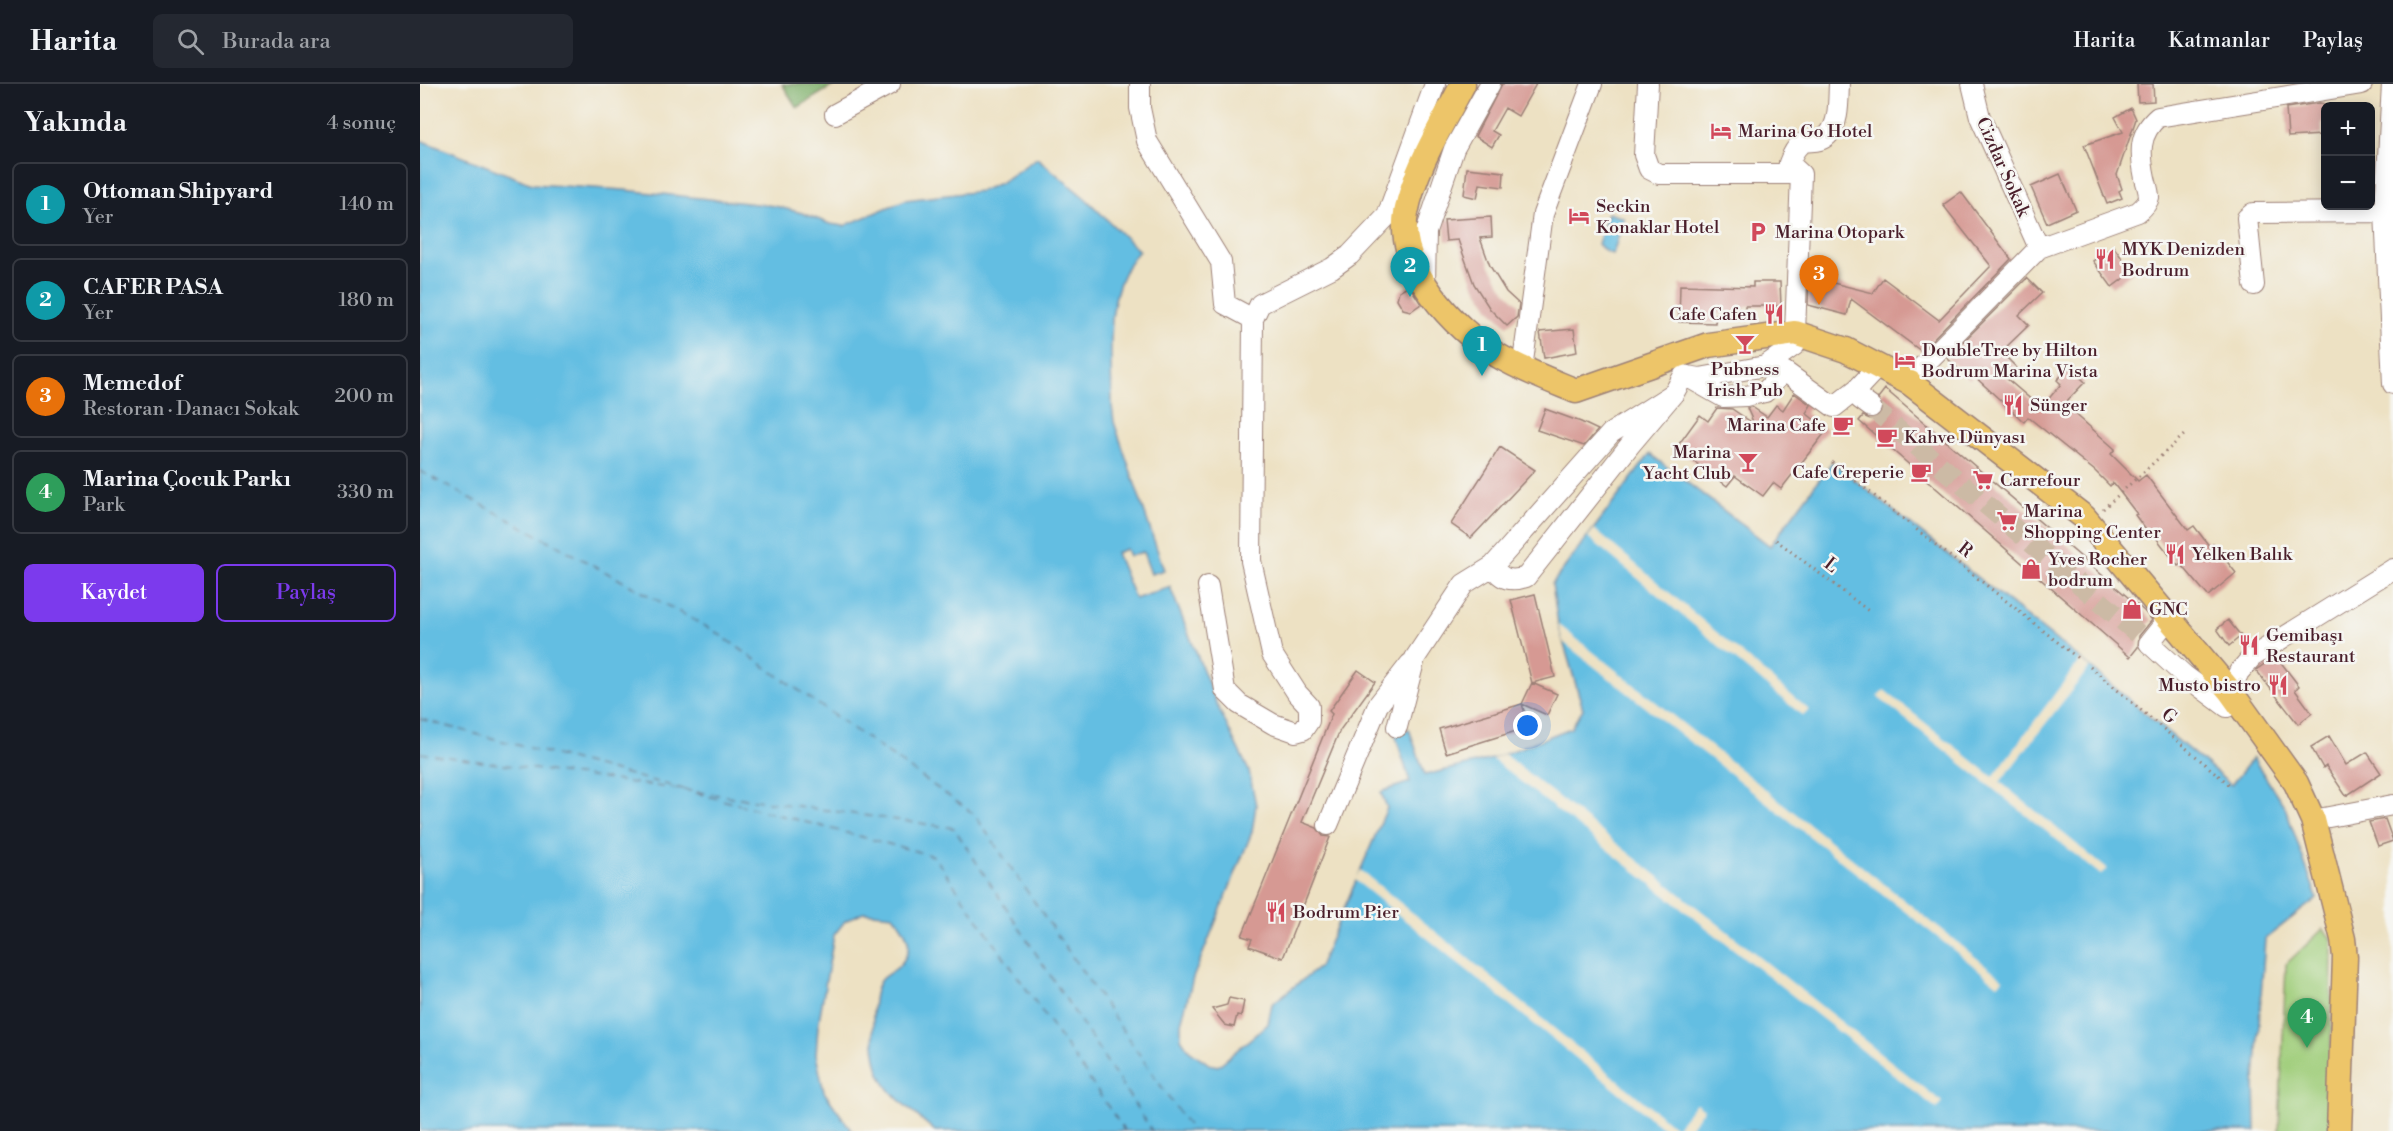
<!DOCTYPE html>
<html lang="tr">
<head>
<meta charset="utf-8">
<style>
	:root { --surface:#171b24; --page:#242831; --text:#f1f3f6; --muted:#9ea1a6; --line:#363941; --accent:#7c3aed }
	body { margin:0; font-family:"Libre Bodoni",serif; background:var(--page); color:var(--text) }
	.controls { position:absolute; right:18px; top:18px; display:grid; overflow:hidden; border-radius:9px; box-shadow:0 3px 15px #0003 }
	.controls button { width:54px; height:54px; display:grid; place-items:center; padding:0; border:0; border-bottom:2px solid var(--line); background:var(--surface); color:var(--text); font:30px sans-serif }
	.you { position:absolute; left:1108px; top:642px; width:21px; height:21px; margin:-15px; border:4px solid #fff; border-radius:50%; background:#1a73e8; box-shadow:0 0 0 9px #1a73e833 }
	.badge { display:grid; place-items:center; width:39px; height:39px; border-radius:50%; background:var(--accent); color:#fff; font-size:20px; font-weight:700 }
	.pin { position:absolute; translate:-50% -50px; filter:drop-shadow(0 2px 3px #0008) }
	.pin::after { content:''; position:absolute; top:32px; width:21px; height:18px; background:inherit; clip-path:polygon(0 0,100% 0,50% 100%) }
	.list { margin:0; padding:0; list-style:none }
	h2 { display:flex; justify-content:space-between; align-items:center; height:78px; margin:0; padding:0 24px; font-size:26px }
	h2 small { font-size:20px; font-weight:400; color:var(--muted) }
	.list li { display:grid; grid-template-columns:39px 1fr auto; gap:18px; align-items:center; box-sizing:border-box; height:84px; margin:0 12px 12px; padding:0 12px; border:2px solid var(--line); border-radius:9px }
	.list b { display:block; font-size:22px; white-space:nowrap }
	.list p { margin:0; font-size:20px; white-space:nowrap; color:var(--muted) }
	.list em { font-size:20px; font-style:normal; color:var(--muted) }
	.actions { display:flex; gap:12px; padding:18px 24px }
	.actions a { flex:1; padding:14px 0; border:2px solid var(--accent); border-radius:9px; text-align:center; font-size:21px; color:var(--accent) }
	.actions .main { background:var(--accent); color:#fff }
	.icon { flex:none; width:33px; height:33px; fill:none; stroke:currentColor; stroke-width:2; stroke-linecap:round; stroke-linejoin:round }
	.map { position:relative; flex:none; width:1973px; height:1047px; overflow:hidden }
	header { display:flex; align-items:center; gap:36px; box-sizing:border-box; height:84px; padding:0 30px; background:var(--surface); border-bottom:2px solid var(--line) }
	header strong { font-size:28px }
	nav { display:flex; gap:33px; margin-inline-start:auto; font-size:21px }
	.search { width:420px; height:54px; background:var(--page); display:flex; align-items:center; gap:15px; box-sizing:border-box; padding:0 21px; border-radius:9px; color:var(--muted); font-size:22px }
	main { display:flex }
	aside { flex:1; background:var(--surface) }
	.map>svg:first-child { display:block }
	.green { fill:#a0ce7c; stroke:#757654; stroke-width:1.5 }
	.forest { fill:#80b16c; stroke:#65684c; stroke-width:1.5 }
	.water { fill:#64bee2; stroke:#576e86; stroke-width:1.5 }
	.pier { fill:#ede1c3 }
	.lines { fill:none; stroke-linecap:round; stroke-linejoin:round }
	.ferry { stroke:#53576b; stroke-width:1.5; stroke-dasharray:8 6; stroke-linecap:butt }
	.building { fill:#d69993 }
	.minor-tunnel { stroke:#ccbaa5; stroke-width:20; stroke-dasharray:20 10; stroke-linecap:butt }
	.minor-casing { stroke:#9c8077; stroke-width:22 }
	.major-casing { stroke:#9c8077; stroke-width:27 }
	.path { stroke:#9c8077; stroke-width:3; stroke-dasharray:1.5 4.5; stroke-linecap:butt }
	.minor { stroke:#fff; stroke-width:20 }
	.major { stroke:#edc569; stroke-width:24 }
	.labels { text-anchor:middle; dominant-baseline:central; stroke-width:5; stroke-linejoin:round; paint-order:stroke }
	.poi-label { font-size:18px; fill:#4a1f2b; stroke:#f6f6f2; text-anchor:start }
	.street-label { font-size:18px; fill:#4a1f2b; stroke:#f6f6f2 }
</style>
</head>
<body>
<header>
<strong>Harita</strong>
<div class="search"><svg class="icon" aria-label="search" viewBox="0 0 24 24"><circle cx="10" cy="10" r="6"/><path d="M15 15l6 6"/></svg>Burada ara</div>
<nav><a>Harita</a><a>Katmanlar</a><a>Paylaş</a></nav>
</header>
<main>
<aside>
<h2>Yakında<small>4 sonuç</small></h2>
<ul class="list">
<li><span class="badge" style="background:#0f9aa8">1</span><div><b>Ottoman Shipyard</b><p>Yer</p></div><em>140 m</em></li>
<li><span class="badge" style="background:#0f9aa8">2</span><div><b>CAFER PASA</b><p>Yer</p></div><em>180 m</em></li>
<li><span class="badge" style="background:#e8710a">3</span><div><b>Memedof</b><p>Restoran · Danacı Sokak</p></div><em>200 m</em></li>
<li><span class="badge" style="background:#2e9e5b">4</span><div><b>Marina Çocuk Parkı</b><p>Park</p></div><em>330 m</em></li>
</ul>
<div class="actions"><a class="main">Kaydet</a><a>Paylaş</a></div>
</aside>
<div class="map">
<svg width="1973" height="1047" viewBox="0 0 1973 1047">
	<rect width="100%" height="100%" fill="#f6f6f2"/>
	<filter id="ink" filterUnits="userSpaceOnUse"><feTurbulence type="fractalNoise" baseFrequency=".0167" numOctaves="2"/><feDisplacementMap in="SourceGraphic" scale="12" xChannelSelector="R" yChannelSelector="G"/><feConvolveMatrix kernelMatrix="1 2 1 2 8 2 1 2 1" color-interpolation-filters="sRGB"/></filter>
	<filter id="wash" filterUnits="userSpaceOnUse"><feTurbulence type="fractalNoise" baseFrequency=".008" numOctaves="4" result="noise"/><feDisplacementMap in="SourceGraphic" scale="24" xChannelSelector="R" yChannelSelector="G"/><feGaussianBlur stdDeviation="1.35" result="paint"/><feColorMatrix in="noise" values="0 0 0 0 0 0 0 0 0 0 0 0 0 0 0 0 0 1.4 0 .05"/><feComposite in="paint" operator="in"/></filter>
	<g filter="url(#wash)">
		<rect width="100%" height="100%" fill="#ede1c3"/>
		<!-- green -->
		<path class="green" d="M1903 845 1912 855 1910 1047H1859L1866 880Z"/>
		<!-- forest -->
		<path class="forest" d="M362 0H416L377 24Z"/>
		<!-- water -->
		<path class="water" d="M0 56 112 100 204 106 355 122 382 129 410 140 424 142 485 116 561 107 580 99 617 74 666 115 719 167C682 207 692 270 692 322L694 338 744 486 731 490 723 468 709 472 706 465 696 469 715 515 750 503 797 621 829 687 836 721 832 748 773 894 761 939V954L769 966 789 980 798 982 848 940 852 920 899 883 967 724 961 708 990 698 975 650 989 645 1005 691 1072 675 1151 644 1163 625 1138 540 1132 500 1230 370 1350 462 1412 378 1670 583 1811 701 1833 674 1865 723 1897 814 1845 855 1835 996 1836 1047H515C469 1007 453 1003 453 938 453 926 453 908 460 897 464 891 473 888 478 883 497 864 487 848 473 831L443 828 425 837 414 851 398 942 396 971 404 1008 432 1047H0Z
			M1188 129 1204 134 1193 170 1186 168 1178 160Z"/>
		<!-- pier -->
		<path class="pier" d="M1174 445 1389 626 1383 632 1168 453Z
			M1138 540 1583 895 1578 901 1143 558Z
			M1660 576 1670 583 1580 698 1687 785 1681 791 1458 613 1464 606 1573 693Z
			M1084 670 1522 1018 1517 1025 1072 675Z
			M940 786 1256 1044 1276 1019 1284 1025 1267 1047H1247L935 796Z"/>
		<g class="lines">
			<!-- ferry -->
			<path class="ferry" d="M0 387 296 548 554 730 772 1047
				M0 635 263 705
				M0 669 534 744 732 1047
				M276 709 514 772 705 1047"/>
		</g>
		<g id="blocks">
			<!-- building -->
			<path class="building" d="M1082 0H1116L1098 32 1085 24 1072 47 1079 51 1072 63 1055 52Z
				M1717 0H1733L1734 17 1718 18Z
				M1899 19 1905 20V38L1902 39V51L1868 53 1866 24Z
				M1711 24 1716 35 1697 91 1702 105 1699 107 1702 114 1687 120 1664 61 1703 48 1695 33Z
				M1047 84 1084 88 1083 103 1060 100 1057 114 1044 111Z
				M1640 90 1656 126 1627 139 1611 103Z
				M1541 108 1591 175 1501 267 1431 215 1427 231 1388 221 1389 193 1453 209 1463 194 1519 236 1571 182 1523 121Z
				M1071 133 1072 153 1060 154 1070 182 1086 208 1099 220 1097 233 1087 242 1070 225 1054 200 1038 156 1026 157 1024 136Z
				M1693 162 1712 188 1692 203 1673 177Z
				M1607 194 1622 209 1599 231 1609 241 1581 268 1597 284 1586 294 1621 324 1641 300 1637 296 1650 283 1665 298 1644 320 1695 365 1691 370 1718 397 1726 391 1768 446 1774 442 1790 463 1793 460 1816 489 1788 512 1761 480 1758 482 1734 451 1731 453 1715 431 1717 430 1693 399 1690 402 1675 387 1608 333 1604 338 1553 291 1549 295 1527 274Z
				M1333 198H1360L1361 222H1325V230H1296L1295 239 1259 238 1260 201 1333 203Z
				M989 201 1001 220 991 227 983 225 977 215 979 207Z
				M1154 245 1157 268 1124 274 1120 248Z
				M1465 305 1724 527 1732 536 1719 552 1718 563 1710 573 1439 337 1443 332 1450 335 1460 330 1463 324 1458 314Z
				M1374 309 1391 321 1386 329 1407 346 1361 405 1353 399 1343 412 1315 392 1307 402 1256 364 1280 331 1288 337 1297 324 1312 325 1334 340 1327 324 1332 323 1347 333 1356 321 1363 326Z
				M1125 325 1161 338 1178 346 1164 362 1117 346Z
				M1080 363 1115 386 1051 454 1031 440Z
				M1115 510 1135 593 1112 599 1091 516Z
				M1808 536 1821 552 1809 562 1797 545Z
				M1856 572 1879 602 1875 606 1892 629 1878 640 1836 586Z
				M938 586 955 598 920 646 882 738 897 744 903 752 910 753 863 874 829 862 832 855 822 852 912 630 909 627Z
				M1112 599 1137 610 1127 631 1102 620Z
				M1102 620 1109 643 1026 669 1019 645Z
				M1909 652 1926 681 1947 668 1961 689 1926 712 1906 682 1903 684 1891 663Z
				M1965 735 1973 757 1958 762 1949 738Z
				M809 914 824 917 821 932 817 931 814 943 805 941 792 925 807 921Z"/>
		</g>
	</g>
	<g filter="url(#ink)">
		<use href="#blocks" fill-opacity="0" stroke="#9c8077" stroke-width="1.5"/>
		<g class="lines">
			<!-- minor-tunnel -->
			<path class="minor-tunnel" d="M1451 323 1729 559"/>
			<!-- minor casing -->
			<g class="minor-casing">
				<path id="minor" d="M720 0V24L727 57 801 178 805 220 833 235
					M1228 0 1224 71 1229 85 1239 90H1381
					M1552 0 1560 33 1619 164
					M1972 0 1965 128 1973 300
					M415 30 470 0
					M1381 90 1369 79C1382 44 1392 66 1408 51 1420 39 1418 15 1419 0
					M1005 201 1006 148 1034 65 1070 0
					M1834 201 1827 134 1833 129 1965 128
					M1375 249 1381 90
					M1102 285 1123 130 1172 0
					M1266 292 1303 313 1326 312 1345 308 1364 287 1414 323 1437 305
					M1267 292 1280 294 1345 282 1375 261 1378 251
					M1490 299 1502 283 1619 164 1718 128C1723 124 1728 119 1729 113 1729 107 1726 99 1725 94 1720 70 1718 50 1738 33L1942 0
					M1254 309 1191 349 1073 482C1081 496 1091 498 1106 493L1210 361 1254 309 1264 291
					M1451 323 1440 315 1437 305 1453 288
					M788 502 805 606 819 620 853 640 876 648 883 646 889 637V622L877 609 852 570 831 477 833 235 840 220 912 184 930 171 967 132 1015 0
					M1745 539 1729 559 1764 591 1807 623
					M1810 607 1819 588 1832 573 1973 485
					M977 643 995 574 1044 500 1073 482
					M1893 736 1973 721
					M908 741 958 621 990 580"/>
			</g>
			<!-- major casing -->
			<g class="major-casing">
				<path id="major" d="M1043 0C1022 41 995 83 986 129 976 183 1034 245 1077 271 1102 286 1129 296 1156 307L1288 261 1375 249 1426 266 1490 299 1664 433 1810 607 1876 699 1893 736 1923 855 1925 873 1919 1047"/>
			</g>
			<!-- path -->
			<path class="path" d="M1412 378 1660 576
				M1683 425 1764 351
				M1356 456 1450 528
				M1670 583 1811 702"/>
			<!-- minor -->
			<use href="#minor" class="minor"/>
			<!-- major -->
			<use href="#major" class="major"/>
		</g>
	</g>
	<!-- icons -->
	<defs>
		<g id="hotel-bare" transform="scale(1.62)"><path d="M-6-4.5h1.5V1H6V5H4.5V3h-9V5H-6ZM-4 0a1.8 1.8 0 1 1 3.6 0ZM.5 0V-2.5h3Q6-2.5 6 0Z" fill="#d1495b" stroke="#f6f6f2" stroke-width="2.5" paint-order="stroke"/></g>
		<g id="parking-bare" transform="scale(1.62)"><path d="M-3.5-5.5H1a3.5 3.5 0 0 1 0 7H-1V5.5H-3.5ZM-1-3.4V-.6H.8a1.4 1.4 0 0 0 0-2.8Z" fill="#d1495b" stroke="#f6f6f2" stroke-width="2.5" paint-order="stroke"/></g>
		<g id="restaurant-bare" transform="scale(1.62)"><path d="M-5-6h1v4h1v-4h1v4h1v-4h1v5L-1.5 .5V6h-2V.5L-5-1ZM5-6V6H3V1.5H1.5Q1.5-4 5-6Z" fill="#d1495b" stroke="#f6f6f2" stroke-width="2.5" paint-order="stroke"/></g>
		<g id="bar-bare" transform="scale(1.62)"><path d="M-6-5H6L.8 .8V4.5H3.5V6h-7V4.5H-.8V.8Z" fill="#d1495b" stroke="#f6f6f2" stroke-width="2.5" paint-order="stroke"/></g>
		<g id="cafe-bare" transform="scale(1.62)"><path d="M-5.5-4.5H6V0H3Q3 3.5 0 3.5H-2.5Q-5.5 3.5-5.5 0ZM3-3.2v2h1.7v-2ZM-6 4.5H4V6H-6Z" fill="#d1495b" stroke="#f6f6f2" stroke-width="2.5" paint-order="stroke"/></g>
		<g id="supermarket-bare" transform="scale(1.62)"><path d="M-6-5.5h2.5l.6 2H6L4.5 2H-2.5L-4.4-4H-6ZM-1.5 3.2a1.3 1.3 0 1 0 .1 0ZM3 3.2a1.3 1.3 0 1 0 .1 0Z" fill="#d1495b" stroke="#f6f6f2" stroke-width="2.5" paint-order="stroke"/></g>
		<g id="shop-bare" transform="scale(1.62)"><path d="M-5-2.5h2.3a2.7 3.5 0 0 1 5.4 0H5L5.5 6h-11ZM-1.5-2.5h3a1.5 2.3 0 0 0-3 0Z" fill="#d1495b" stroke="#f6f6f2" stroke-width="2.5" paint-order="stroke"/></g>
	</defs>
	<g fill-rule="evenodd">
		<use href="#hotel-bare" x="1301" y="47"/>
		<use href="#hotel-bare" x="1159" y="132"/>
		<use href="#parking-bare" x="1338" y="148"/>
		<use href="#restaurant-bare" x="1685" y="175"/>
		<use href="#restaurant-bare" x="1354" y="230"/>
		<use href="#bar-bare" x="1325" y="260"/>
		<use href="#hotel-bare" x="1485" y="276"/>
		<use href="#restaurant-bare" x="1593" y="321"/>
		<use href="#cafe-bare" x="1423" y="341"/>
		<use href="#cafe-bare" x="1467" y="353"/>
		<use href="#bar-bare" x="1328" y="378"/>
		<use href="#cafe-bare" x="1501" y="388"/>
		<use href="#supermarket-bare" x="1563" y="396"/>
		<use href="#supermarket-bare" x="1587" y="437"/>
		<use href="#restaurant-bare" x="1755" y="470"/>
		<use href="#shop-bare" x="1611" y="485"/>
		<use href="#shop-bare" x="1712" y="525"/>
		<use href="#restaurant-bare" x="1829" y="561"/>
		<use href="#restaurant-bare" x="1858" y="601"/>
		<use href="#restaurant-bare" x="856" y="828"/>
	</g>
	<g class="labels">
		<!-- poi labels -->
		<g class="poi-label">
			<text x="1318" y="47">Marina Go Hotel</text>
			<text x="1176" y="122">Seckin<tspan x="1176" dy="21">Konaklar Hotel</tspan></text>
			<text x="1355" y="148">Marina Otopark</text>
			<text x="1702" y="165">MYK Denizden<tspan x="1702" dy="21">Bodrum</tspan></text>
			<text x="1337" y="230" text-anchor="end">Cafe Cafen</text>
			<text x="1502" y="266">DoubleTree by Hilton<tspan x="1502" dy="21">Bodrum Marina Vista</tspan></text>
			<text x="1325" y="285" text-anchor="middle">Pubness<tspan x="1325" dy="21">Irish Pub</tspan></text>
			<text x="1610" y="321">Sünger</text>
			<text x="1406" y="341" text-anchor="end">Marina Cafe</text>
			<text x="1484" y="353">Kahve Dünyası</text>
			<text x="1311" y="368" text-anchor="end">Marina<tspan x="1311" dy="21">Yacht Club</tspan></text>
			<text x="1484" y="388" text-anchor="end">Cafe Creperie</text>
			<text x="1580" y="396">Carrefour</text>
			<text x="1604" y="427">Marina<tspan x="1604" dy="21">Shopping Center</tspan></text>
			<text x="1772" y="470">Yelken Balık</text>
			<text x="1628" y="475">Yves Rocher<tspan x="1628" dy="21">bodrum</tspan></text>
			<text x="1729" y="525">GNC</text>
			<text x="1846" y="551">Gemibaşı<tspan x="1846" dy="21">Restaurant</tspan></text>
			<text x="1841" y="601" text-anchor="end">Musto bistro</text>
			<text x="873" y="828">Bodrum Pier</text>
		</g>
		<!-- street labels -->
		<g class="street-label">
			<text transform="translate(1583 83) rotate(66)">Cizdar Sokak</text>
			<text transform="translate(1545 466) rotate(39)">R</text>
			<text transform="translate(1411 481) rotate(38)">L</text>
			<text transform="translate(1749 632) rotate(40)">G</text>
		</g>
	</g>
</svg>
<div class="controls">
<button>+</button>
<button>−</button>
</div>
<div class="you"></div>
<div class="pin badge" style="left:1062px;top:292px;background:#0f9aa8">1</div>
<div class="pin badge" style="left:990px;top:213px;background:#0f9aa8">2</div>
<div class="pin badge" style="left:1399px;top:221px;background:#e8710a">3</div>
<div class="pin badge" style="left:1887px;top:964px;background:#2e9e5b">4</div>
</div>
</main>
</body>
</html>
